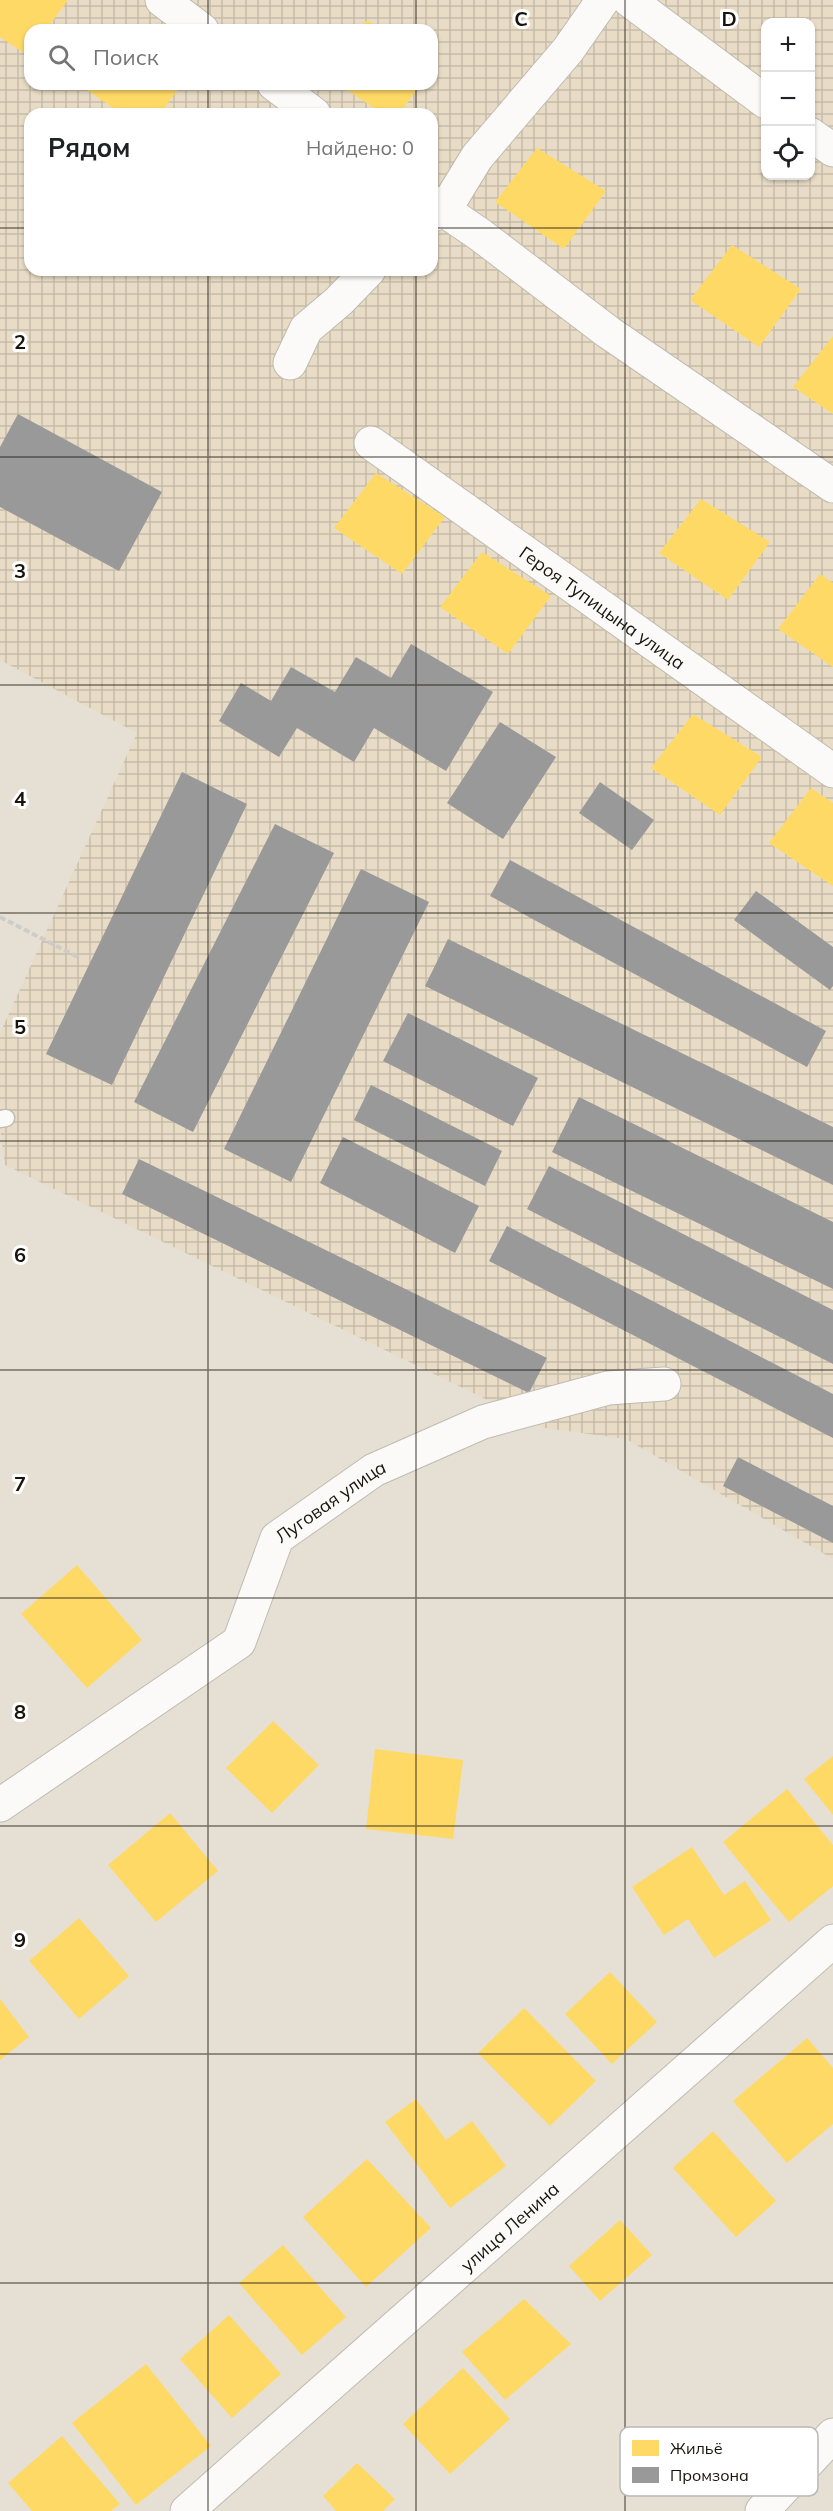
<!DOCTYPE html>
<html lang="ru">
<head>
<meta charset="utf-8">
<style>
	:root { --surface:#fff; --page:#f6f6f6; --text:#202124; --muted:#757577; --line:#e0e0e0 }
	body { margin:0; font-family:Mulish,sans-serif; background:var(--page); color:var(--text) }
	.controls { position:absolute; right:18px; top:18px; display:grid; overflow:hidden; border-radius:12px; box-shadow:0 2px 4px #0004 }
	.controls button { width:54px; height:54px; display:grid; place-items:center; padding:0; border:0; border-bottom:2px solid var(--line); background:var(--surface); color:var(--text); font:30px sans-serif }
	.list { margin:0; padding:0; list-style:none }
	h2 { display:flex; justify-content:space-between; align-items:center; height:78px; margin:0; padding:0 24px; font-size:26px }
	h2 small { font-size:20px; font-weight:400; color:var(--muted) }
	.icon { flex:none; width:33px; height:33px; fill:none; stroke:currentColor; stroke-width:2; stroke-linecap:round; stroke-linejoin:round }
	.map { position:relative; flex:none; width:833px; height:2511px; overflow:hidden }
	.search { position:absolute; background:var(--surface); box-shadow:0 2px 4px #0004; left:24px; top:24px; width:414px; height:66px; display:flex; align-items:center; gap:15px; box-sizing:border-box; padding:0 21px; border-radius:18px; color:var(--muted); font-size:22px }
	.panel { position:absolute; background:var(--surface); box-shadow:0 2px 4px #0004; left:24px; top:108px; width:414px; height:168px; border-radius:18px }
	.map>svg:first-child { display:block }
	.industrial { fill:url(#industrial-grid); fill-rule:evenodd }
	.homes { fill:#ffd966 }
	.industry { fill:#999 }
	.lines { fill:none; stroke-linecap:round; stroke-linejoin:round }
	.service-casing { stroke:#c0bbb1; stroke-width:19 }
	.minor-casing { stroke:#c0bbb1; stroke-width:35 }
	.path { stroke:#ceccc8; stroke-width:4; stroke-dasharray:6 3; stroke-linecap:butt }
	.service { stroke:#fbfaf8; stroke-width:16 }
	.minor { stroke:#fbfaf8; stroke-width:33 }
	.grid { fill:none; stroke:#18130b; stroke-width:1.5; stroke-opacity:0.55 }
	.labels { text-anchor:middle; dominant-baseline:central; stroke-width:6; stroke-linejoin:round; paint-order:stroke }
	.street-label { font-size:18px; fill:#18130b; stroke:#fff }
	.key { fill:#fff; stroke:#bab8b6; stroke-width:1.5 }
	.key-label { font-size:16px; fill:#18130b }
	.grid-label { font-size:20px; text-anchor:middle; font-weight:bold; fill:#18130b; stroke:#fff; stroke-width:6; stroke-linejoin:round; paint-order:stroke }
</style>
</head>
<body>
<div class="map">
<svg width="833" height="2511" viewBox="0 0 833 2511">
	<defs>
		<pattern id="industrial-grid" width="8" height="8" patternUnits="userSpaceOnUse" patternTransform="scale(1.5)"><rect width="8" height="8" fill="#e8dcc6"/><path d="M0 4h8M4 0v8" fill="none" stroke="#c6bca9"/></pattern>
	</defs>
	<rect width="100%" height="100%" fill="#e6dfd3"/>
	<!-- industrial -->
	<path class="industrial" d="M0 0H833V1559L626 1439 545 1428 5 1165 0 1129V1033L137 733 0 660ZM766 22H810V176H766ZM30 30H432V84H30ZM30 114H432V270H30Z"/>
	<!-- homes -->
	<path class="homes" d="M0 0H68L46 30H30V51L27 55 0 37Z
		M367 20 382 30H359Z
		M78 84H182L160 114H122Z
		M338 84H421L399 114H383Z
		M537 148 606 191 564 249 495 202Z
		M732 245 801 289 759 347 690 300Z
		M833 336V414L793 387Z
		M376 473 445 517 402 574 334 528Z
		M701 499 770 542 728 600 659 553Z
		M482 552 551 596 508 654 440 607Z
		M820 574 833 583V667L778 629Z
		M693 714 762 757 720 815 651 768Z
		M811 788 833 803V886L769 843Z
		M77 1565 142 1640 87 1688 21 1614Z
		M273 1721 319 1765 272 1813 226 1768Z
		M375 1749 463 1760 453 1839 366 1829Z
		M833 1756V1815L804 1779Z
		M787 1789 833 1845V1886L789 1922 723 1842Z
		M170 1813 218 1871 156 1922 108 1865Z
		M692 1847 724 1895 745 1881 771 1920 714 1958 688 1919 664 1935 632 1887Z
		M79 1918 129 1976 79 2019 29 1961Z
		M610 1972 657 2022 612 2064 565 2014Z
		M0 1999 29 2037 0 2060Z
		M524 2008 596 2081 550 2126 478 2053Z
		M807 2038 833 2068V2124L787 2163 733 2101Z
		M416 2099 446 2140 472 2121 506 2166 450 2208 385 2122Z
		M713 2131 776 2201 736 2237 673 2168Z
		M367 2159 431 2228 366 2287 303 2217Z
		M620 2220 652 2255 600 2301 569 2266Z
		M283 2245 346 2317 302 2355 239 2283Z
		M524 2299 571 2344 505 2400 462 2352Z
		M229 2315 281 2374 232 2418 180 2359Z
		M146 2364 211 2446 136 2505 72 2423Z
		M463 2368 510 2419 450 2474 403 2424Z
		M62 2436 120 2504 111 2511H32L8 2483Z
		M357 2463 395 2499 383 2511H336L323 2496Z"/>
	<!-- industry -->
	<path class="industry" d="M18 414 162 492 119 571 0 507V447Z
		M411 644 493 692 446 771 374 728 354 762 297 728 279 757 219 721 241 683 271 701 291 667 335 692 356 657 391 678Z
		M500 722 556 757 503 839 447 803Z
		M182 772 247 804 112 1085 46 1054Z
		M600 782 654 820 632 850 579 813Z
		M275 824 334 853 193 1132 134 1102Z
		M510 860 826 1031 807 1067 490 896Z
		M361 869 429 902 291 1182 224 1149Z
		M756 891 833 947V986L830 990 734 920Z
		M448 939 833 1127V1185L425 986Z
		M408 1013 538 1078 513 1126 383 1061Z
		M371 1085 502 1151 485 1186 354 1120Z
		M579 1097 833 1222V1289L552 1152Z
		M343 1137 479 1206 455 1253 320 1183Z
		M139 1159 547 1358 529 1393 122 1194Z
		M549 1166 833 1310V1364L527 1209Z
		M507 1226 833 1394V1438L489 1261Z
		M738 1457 833 1506V1543L723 1486Z"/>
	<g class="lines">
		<!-- service casing -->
		<g class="service-casing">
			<path id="service" d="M0 1119 6 1118"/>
		</g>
		<!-- minor casing -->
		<g class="minor-casing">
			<g id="minor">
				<path d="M162 0 202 30"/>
				<path d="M629 0 766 102"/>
				<path d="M274 84 314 114"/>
				<path d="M810 134 833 150"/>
				<path d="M432 202 479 234 608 332 833 486"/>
				<path d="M432 215 444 211 477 157 568 50 603 0"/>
				<path d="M290 363 306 329 339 301 369 270"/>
				<path id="s1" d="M371 443 833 771"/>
				<path id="s2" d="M0 1805 239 1642 277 1538 374 1470 483 1422 608 1388 664 1384"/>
				<path id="s3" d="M187 2511 833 1941"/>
				<path d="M762 2511 833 2435"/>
			</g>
		</g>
		<!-- path -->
		<path class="path" d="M0 917 78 957"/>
		<!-- service -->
		<use href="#service" class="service"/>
		<!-- minor -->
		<use href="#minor" class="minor"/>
	</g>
	<!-- grid -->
	<path class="grid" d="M208 0V30M416 0V30M625 0V2511M208 84V114M416 84V114M0 228H30M432 228H833M208 270V2511M416 270V2511M0 457H833M0 685H833M0 913H833M0 1141H833M0 1370H833M0 1598H833M0 1826H833M0 2054H833M0 2283H833"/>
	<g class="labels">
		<!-- street labels -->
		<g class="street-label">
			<text stroke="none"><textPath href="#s1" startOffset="284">Героя Тупицына улица</textPath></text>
			<text stroke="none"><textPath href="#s2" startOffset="465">Луговая улица</textPath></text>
			<text stroke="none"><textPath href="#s3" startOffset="430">улица Ленина</textPath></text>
		</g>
	</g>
	<!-- legend -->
	<rect x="620" y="2427" width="198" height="69" rx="9" class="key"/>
	<rect x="632" y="2440" width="27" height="16" fill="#ffd966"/>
	<rect x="632" y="2467" width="27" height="16" fill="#999"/>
	<g class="key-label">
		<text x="670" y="2454">Жильё</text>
		<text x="670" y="2481">Промзона</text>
	</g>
	<g class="grid-label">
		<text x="521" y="26">C</text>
		<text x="729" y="26">D</text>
		<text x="20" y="349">2</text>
		<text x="20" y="578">3</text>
		<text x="20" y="806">4</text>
		<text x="20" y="1034">5</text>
		<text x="20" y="1262">6</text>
		<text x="20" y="1491">7</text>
		<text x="20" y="1719">8</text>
		<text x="20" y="1947">9</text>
	</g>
</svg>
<div class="controls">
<button>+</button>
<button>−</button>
<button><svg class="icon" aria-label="locate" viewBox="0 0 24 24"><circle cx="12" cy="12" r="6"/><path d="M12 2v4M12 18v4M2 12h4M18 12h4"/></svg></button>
</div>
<div class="search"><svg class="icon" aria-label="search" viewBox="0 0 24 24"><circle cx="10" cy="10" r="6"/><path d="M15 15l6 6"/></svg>Поиск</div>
<section class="panel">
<h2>Рядом<small>Найдено: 0</small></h2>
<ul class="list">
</ul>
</section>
</div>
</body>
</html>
